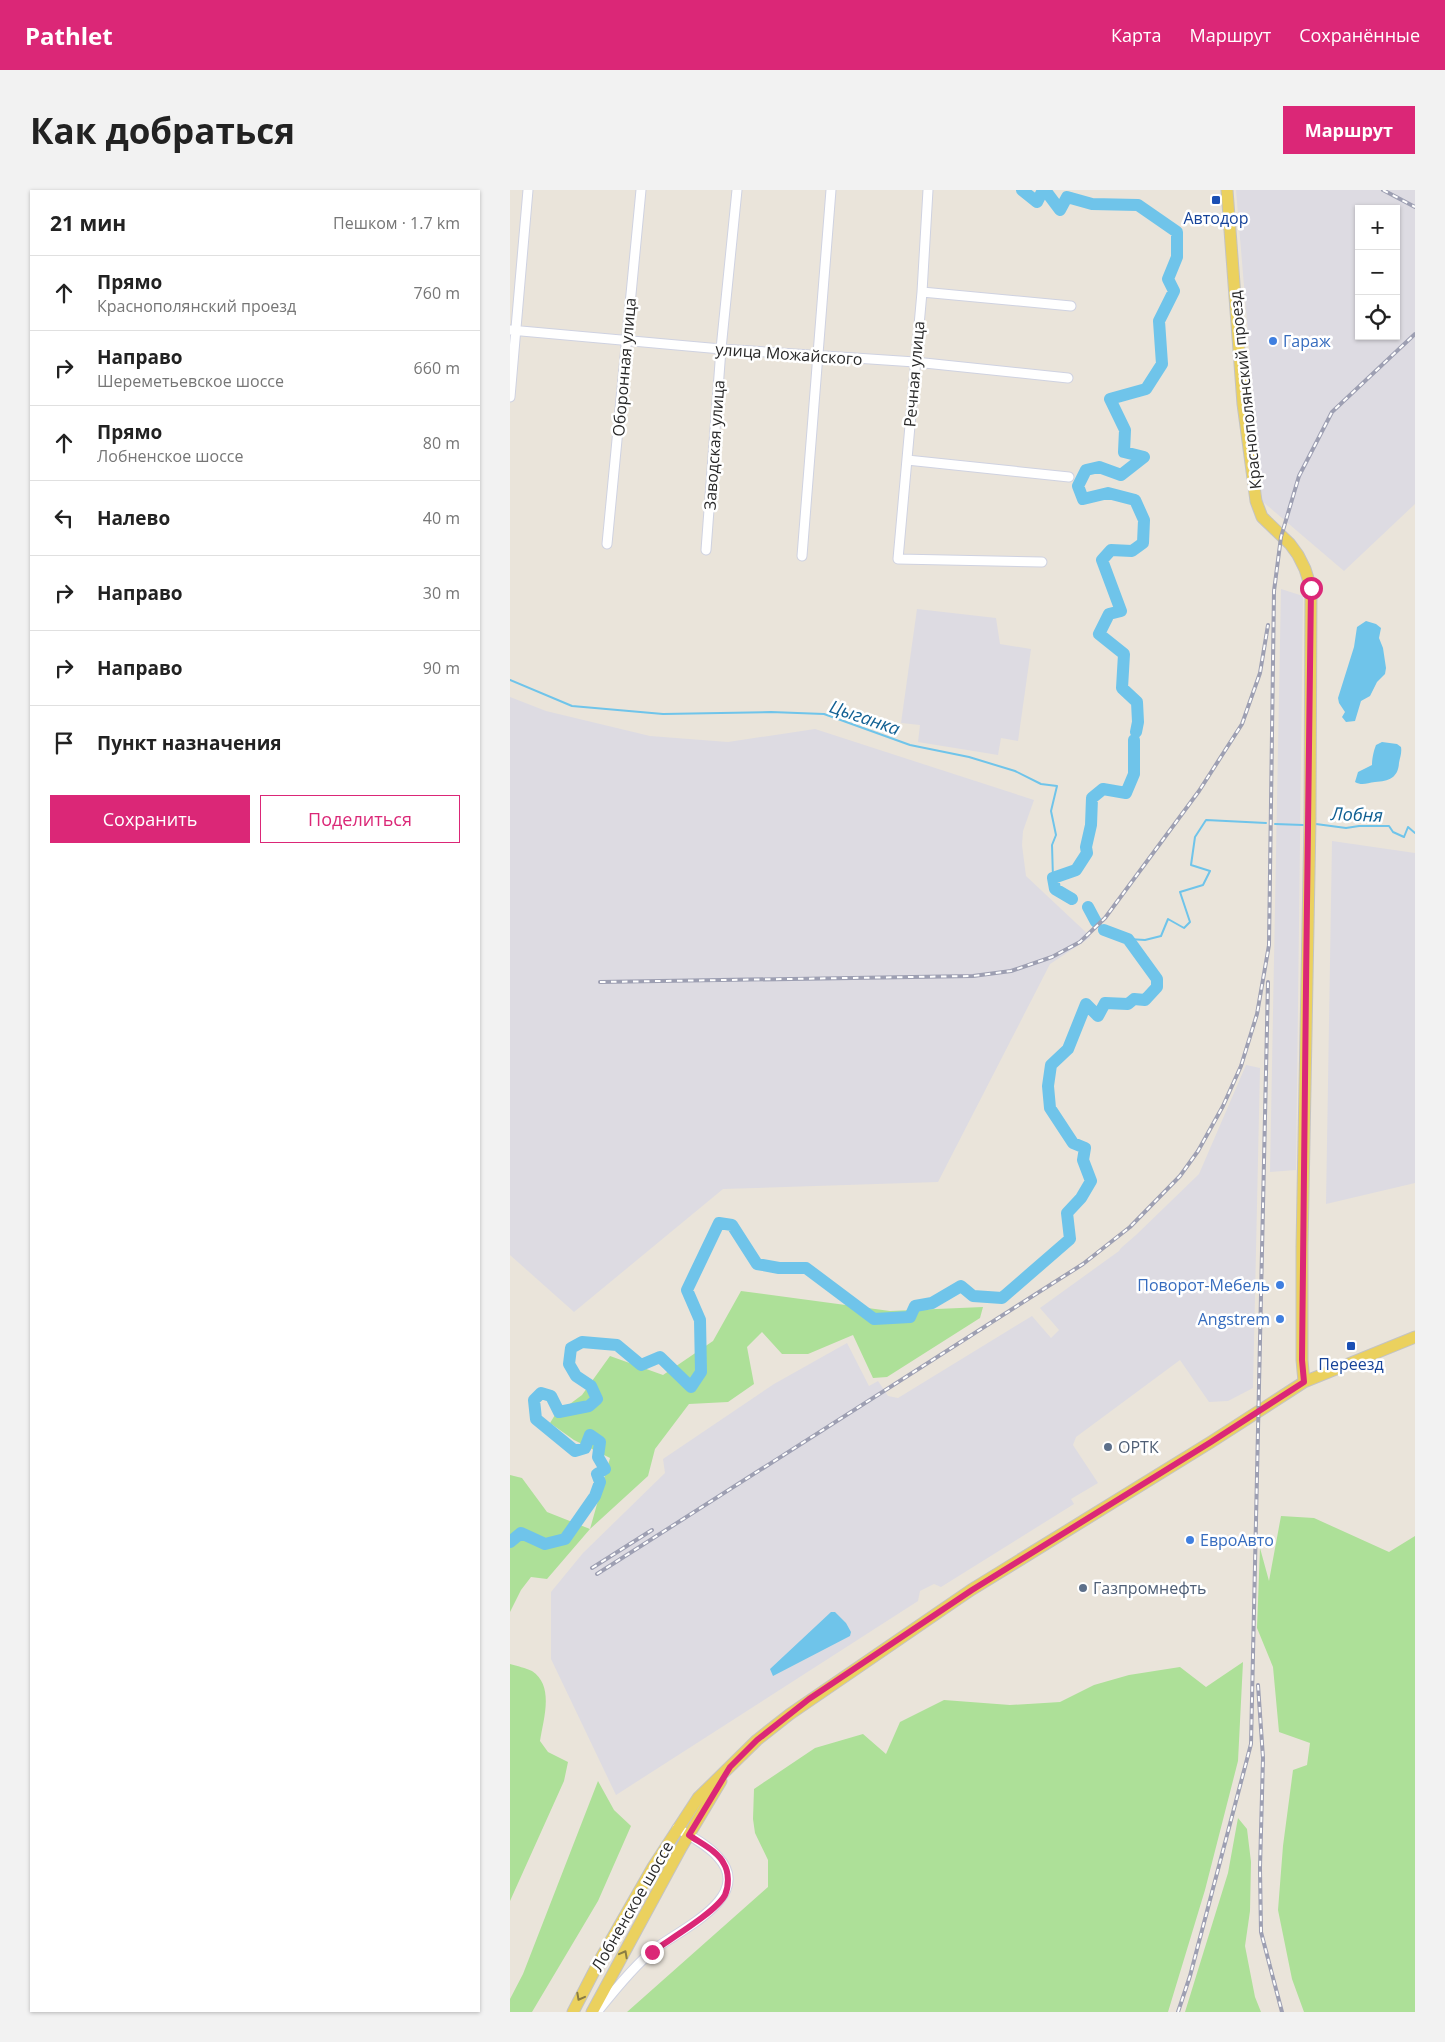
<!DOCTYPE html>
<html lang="ru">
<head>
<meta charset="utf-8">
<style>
	:root { --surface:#fff; --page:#f2f2f2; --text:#222; --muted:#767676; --line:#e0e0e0; --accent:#db2777 }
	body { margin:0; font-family:"Open Sans",sans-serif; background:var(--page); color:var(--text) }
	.controls { position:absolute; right:15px; top:15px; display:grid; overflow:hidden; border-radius:0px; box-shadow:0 1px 4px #0004 }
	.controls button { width:45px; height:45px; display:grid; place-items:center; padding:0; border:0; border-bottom:1px solid var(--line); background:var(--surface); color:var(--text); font:25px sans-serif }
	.stop { position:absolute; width:15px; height:15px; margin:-11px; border:4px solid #db2777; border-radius:50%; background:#fff }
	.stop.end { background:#db2777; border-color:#fff; box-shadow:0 1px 5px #0008 }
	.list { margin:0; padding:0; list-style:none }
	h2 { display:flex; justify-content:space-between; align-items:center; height:65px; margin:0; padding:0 20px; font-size:21px }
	h2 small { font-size:16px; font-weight:400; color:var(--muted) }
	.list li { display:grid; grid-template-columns:32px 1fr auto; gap:15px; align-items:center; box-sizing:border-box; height:75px; padding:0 20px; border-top:1px solid var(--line) }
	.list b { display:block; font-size:19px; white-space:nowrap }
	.list p { margin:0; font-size:16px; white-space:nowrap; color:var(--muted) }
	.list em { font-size:16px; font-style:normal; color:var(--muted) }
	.actions { display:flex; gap:10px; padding:15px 20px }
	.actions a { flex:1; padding:11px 0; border:1px solid var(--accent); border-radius:0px; text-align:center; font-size:18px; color:var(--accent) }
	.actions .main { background:var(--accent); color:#fff }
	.icon { flex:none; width:28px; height:28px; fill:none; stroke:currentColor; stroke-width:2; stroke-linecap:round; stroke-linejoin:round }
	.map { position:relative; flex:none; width:905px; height:1822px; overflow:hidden; border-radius:0px }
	header { display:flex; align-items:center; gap:30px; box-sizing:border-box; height:70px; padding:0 25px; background:var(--accent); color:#fff }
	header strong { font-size:24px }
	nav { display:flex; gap:28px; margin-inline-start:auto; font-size:18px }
	.intro { display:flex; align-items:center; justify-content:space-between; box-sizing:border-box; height:120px; padding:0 30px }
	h1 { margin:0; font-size:35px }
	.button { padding:12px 22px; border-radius:0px; background:var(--accent); color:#fff; font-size:18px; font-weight:700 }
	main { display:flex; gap:30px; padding:0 30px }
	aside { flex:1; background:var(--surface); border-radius:0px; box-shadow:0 1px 4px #0004 }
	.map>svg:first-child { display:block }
	.industrial { fill:#dddbe2; fill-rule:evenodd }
	.green { fill:#ade098 }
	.water { fill:#6fc4ea }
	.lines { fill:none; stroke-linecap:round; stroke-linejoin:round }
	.stream { stroke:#6fc4ea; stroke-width:2 }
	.river { stroke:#6fc4ea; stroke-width:12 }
	.minor-casing { stroke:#cfd2e1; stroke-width:11 }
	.major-casing { stroke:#c3c3c3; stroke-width:13 }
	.minor { stroke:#fff; stroke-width:9 }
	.major { stroke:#ebd15e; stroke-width:11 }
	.rail-casing { stroke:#9d9fb2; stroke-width:4 }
	.rail { stroke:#fff; stroke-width:2; stroke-dasharray:5.5; stroke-linecap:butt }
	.oneway { stroke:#8a7c43 }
	.route { stroke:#db2777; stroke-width:6 }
	.transit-dot { fill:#1a4fb4; stroke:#fff; stroke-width:2 }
	.shop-dot { fill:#3f7fe0; stroke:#fff; stroke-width:2 }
	.service-dot { fill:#5c6f8a; stroke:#fff; stroke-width:2 }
	.labels { text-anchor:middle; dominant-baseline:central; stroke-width:5; stroke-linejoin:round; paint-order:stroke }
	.transit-label { font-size:16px; fill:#164399; stroke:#fff }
	.shop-label { font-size:16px; fill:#366cbe; stroke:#fff; text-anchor:start }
	.street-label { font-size:16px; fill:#282828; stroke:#fff }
	.service-label { font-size:16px; fill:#4e5e75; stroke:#fff; text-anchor:start }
	.water-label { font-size:18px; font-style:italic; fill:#116093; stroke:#fff }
</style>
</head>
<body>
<header>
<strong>Pathlet</strong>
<nav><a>Карта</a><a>Маршрут</a><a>Сохранённые</a></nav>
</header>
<div class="intro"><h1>Как добраться</h1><a class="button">Маршрут</a></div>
<main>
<aside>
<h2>21 мин<small>Пешком · 1.7 km</small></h2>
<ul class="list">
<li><svg class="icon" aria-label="ahead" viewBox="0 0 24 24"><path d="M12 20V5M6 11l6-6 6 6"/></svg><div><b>Прямо</b><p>Краснополянский проезд</p></div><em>760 m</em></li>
<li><svg class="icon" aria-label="right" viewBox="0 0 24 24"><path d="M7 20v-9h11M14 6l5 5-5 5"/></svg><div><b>Направо</b><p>Шереметьевское шоссе</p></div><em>660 m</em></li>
<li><svg class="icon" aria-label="ahead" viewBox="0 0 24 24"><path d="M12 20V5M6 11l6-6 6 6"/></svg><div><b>Прямо</b><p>Лобненское шоссе</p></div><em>80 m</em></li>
<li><svg class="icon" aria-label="left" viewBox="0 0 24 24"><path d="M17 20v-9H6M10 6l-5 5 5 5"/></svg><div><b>Налево</b></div><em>40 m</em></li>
<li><svg class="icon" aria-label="right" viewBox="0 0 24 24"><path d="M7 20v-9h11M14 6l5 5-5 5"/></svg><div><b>Направо</b></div><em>30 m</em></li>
<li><svg class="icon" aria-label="right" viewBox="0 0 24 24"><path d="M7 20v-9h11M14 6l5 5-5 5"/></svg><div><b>Направо</b></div><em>90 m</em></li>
<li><svg class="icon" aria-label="arrive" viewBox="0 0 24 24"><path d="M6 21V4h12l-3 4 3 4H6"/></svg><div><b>Пункт назначения</b></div></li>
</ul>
<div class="actions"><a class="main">Сохранить</a><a>Поделиться</a></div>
</aside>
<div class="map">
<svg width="905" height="1822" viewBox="0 0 905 1822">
	<rect width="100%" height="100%" fill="#eae4da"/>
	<!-- industrial -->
	<path class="industrial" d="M726 0H905V314L834 381 752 311ZM849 19H886V146H849Z
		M771 399 793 406 786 980 760 982Z
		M407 419 486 428 490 454 521 459 508 551 491 548 488 565 408 552 410 535 391 533Z
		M0 507 36 521 140 546 218 552 305 539 524 610 513 641 512 655 516 686 581 747 540 774 428 992 213 999 64 1122 0 1065Z
		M822 651 905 663V993L816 1014Z
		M736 875 750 878 743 1198 718 1211 699 1212 670 1170 566 1247 563 1255 588 1293 561 1309 564 1314 431 1397 424 1394 410 1401 408 1411 106 1605 41 1469V1402L73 1363 155 1283 153 1269 264 1194 337 1153 359 1196 368 1191 378 1206 388 1208 522 1126 541 1148 549 1140 530 1118 609 1061 611 1058 626 1045 689 984Z"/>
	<!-- green -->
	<path class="green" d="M231 1101 380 1121 473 1117 470 1128 377 1187 363 1188 343 1145 298 1164H272L252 1142 237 1157 244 1194 218 1212 179 1214 145 1259 138 1286 80 1339 37 1389 21 1387 11 1400 0 1422V1285L12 1288 37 1322 80 1339 100 1268 64 1250 40 1233 45 1225 72 1205 100 1166 153 1185 203 1151Z
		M771 1326 804 1328 879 1362 905 1346V1822H794L782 1789 768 1720 773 1656 783 1580 797 1575 800 1553 769 1542 763 1477 747 1438 750 1358 759 1391Z
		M733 1472 728 1571 695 1700 658 1822H117L258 1697V1670L245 1643 243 1629 244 1599 305 1558 353 1544 376 1564 390 1532 434 1510 500 1515 550 1512 584 1495 619 1485 670 1477 696 1497Z
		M0 1474C7 1476 16 1478 22 1481 45 1496 33 1530 30 1551L38 1562 58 1572 54 1591 0 1711Z
		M88 1591 104 1620 121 1636 88 1711 22 1822H0V1809L13 1784Z
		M728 1628 737 1639 741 1672 740 1721 735 1756 745 1807 751 1822H675L718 1683Z"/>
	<!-- water -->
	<path class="water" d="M856 431 866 434 871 438 869 448 873 458 876 478 875 484 867 492 860 506 851 511 845 531 836 532 832 527 835 522 829 513 828 508 844 457 847 437Z
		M872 552 887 554 891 557C892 563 890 567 889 573 888 588 879 591 865 592 857 593 852 596 845 592L848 582 862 575C862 568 864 560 866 555Z
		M321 1422H325L336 1433 341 1442 340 1446 263 1486 260 1479Z"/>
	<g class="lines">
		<!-- stream -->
		<path class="stream" d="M0 490 62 516 153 524 261 522 314 524 400 555 459 567 505 581 531 594 547 596 541 621 546 645 542 655 543 688
			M765 634 793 635
			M806 634 836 638 849 636H879L883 642 894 647 898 637 905 643
			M618 749 635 750 651 746 658 729 674 738 680 732 670 702 693 695 700 681 681 675 685 647 696 630 756 633"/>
		<!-- river -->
		<path class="river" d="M512 0 527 12 533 0
			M535 0 550 20 557 7 582 14 628 15 667 42V67L658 89 664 101 649 131 652 174 636 199 600 209 615 240 614 262 634 267 611 285 589 277 576 280 568 296 573 309 598 303 625 310 634 330 633 353 622 361 601 360 592 370 611 421 599 424 589 444 614 464 612 498 627 512 628 532 626 542
			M562 709 545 699 543 688 566 680 577 663 576 657 581 635 582 608 593 599 616 603 624 584V550
			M578 717 586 732
			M0 1352 11 1343 35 1354 55 1349 85 1306 90 1292 87 1284 95 1279 88 1267 90 1252 80 1245 75 1258 65 1261 26 1229 24 1210 31 1203 41 1206 49 1222 79 1216 87 1209 81 1196 66 1186 59 1174 61 1158 72 1152 107 1155 131 1175 150 1167 181 1197 191 1182 190 1130 177 1100 209 1033 222 1035 247 1074 269 1078H296L364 1129 400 1127 405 1116 422 1113 451 1096 463 1106 492 1108 560 1049 557 1023 571 1008 581 991 573 970 575 958 563 953 540 918 538 896 541 875 558 859 576 814 588 826 595 813 618 814 624 809 635 810 647 797V789L618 749 594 740"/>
		<!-- minor casing -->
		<g class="minor-casing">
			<path id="minor" d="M418 0 412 102 388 369 532 372
				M412 102 561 116
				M0 140 211 159 405 172 558 188
				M0 207 18 0
				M397 270 559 287
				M97 354 131 0
				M196 360 211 159 227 0
				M292 366 321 0
				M87 1822C104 1801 121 1780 141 1762 166 1741 246 1708 208 1667 198 1655 180 1646 167 1638"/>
		</g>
		<!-- major casing -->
		<g class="major-casing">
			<path id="major" d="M717 0 733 214 746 311 752 327 780 354 788 365 795 379 801 398 800 630 792 1057V1170L794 1192
				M63 1822 91 1768 143 1677 188 1608 247 1550 280 1524 461 1400 701 1252 794 1192 905 1147
				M82 1822 171 1658 211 1591"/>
		</g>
		<!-- minor -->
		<use href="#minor" class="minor"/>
		<!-- major -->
		<use href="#major" class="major"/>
		<!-- rail casing -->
		<g class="rail-casing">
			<path id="rail" d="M873 0 905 17
				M90 792 463 786 501 781 542 767 570 752 595 728 689 601 732 534 750 483 758 435
				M82 1378 142 1340
				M87 1384 573 1074 620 1037 670 986 688 961 713 916 731 876 747 824 759 755 764 401 771 347 789 286 822 222 905 144
				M748 1495 753 1568 750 1678 751 1742 772 1822
				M668 1822 680 1786 741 1554 758 792"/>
		</g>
		<!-- rail -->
		<use href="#rail" class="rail"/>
	</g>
	<!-- one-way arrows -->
	<defs><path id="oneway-chevron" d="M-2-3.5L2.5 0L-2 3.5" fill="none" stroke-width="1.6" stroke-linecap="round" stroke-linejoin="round" transform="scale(1.25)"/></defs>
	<g class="oneway">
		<use href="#oneway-chevron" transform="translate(114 1764) rotate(-62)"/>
		<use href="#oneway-chevron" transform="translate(70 1807) rotate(118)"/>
	</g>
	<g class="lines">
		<!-- route -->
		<path class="route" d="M142 1762C160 1749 206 1722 215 1705 219 1696 219 1682 214 1674 208 1661 190 1653 179 1645L220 1577 247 1550 299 1509 462 1400 701 1252 794 1192 792 1170C793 913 799 655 801 398"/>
	</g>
	<!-- markers -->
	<g class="transit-dot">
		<rect x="701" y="5" width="10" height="10" rx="2.5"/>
		<rect x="836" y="1151" width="10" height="10" rx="2.5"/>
	</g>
	<g class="shop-dot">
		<circle cx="763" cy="151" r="5"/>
		<circle cx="770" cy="1095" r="5"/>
		<circle cx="770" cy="1129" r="5"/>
		<circle cx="680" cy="1350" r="5"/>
	</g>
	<g class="service-dot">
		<circle cx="598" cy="1257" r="5"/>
		<circle cx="573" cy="1398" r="5"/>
	</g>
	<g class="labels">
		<!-- transit labels -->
		<g class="transit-label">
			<text x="706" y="28">Автодор</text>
			<text x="841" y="1174">Переезд</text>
		</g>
		<!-- shop labels -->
		<g class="shop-label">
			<text x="773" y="151">Гараж</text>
			<text x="760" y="1095" text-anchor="end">Поворот-Мебель</text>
			<text x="760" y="1129" text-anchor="end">Angstrem</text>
			<text x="690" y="1350">ЕвроАвто</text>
		</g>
		<!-- street labels -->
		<g class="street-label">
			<text transform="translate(279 164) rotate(4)">улица Можайского</text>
			<text transform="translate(114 177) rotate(-85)">Оборонная улица</text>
			<text transform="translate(404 184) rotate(-85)">Речная улица</text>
			<text transform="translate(735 200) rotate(-96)">Краснополянский проезд</text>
			<text transform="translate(204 255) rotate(-86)">Заводская улица</text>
			<text transform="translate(122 1716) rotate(-60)">Лобненское шоссе</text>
		</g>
		<!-- service labels -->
		<g class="service-label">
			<text x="608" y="1257">ОРТК</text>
			<text x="583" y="1398">Газпромнефть</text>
		</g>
		<!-- water labels -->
		<g class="water-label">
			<text transform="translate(355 527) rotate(19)">Цыганка</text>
			<text transform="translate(847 624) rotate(2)">Лобня</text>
		</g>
	</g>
</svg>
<div class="controls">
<button>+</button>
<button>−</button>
<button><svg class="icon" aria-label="locate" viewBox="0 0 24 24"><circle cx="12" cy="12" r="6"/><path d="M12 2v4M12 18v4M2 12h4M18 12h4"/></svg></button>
</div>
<div class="stop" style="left:801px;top:398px"></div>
<div class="stop end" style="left:142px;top:1762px"></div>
</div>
</main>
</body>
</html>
